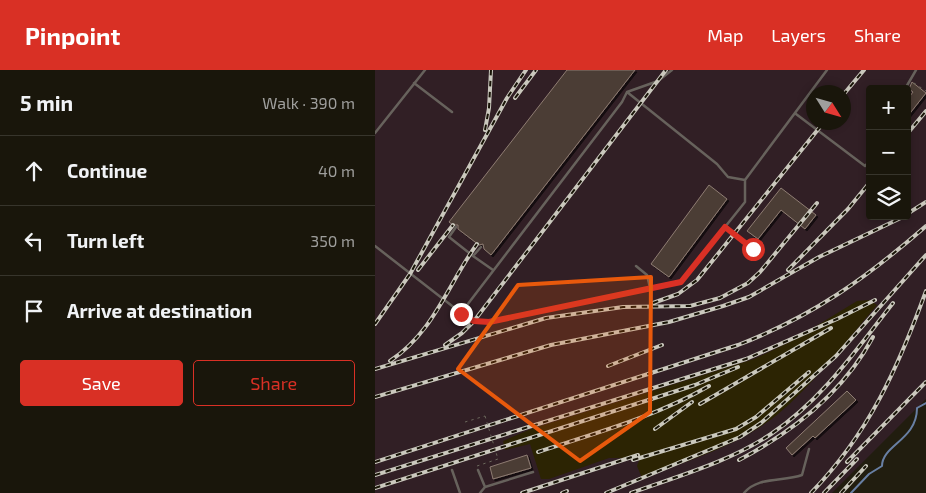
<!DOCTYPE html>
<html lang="en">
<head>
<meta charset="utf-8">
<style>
	:root { --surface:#19160b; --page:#221f14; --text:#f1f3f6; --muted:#9f9f9d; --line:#37352c; --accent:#d93025 }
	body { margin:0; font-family:"Exo 2",sans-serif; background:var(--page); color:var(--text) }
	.controls { position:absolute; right:15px; top:15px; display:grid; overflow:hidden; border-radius:5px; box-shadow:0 2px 8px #0003 }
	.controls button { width:45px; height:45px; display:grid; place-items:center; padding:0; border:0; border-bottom:1px solid var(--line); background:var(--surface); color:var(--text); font:25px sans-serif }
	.compass { position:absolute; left:431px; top:15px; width:45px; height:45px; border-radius:50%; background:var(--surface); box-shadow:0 2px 8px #0003; rotate:127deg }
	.stop { position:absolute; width:15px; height:15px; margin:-11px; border:4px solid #d93025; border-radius:50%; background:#fff }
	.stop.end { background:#d93025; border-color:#fff; box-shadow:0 1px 5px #0008 }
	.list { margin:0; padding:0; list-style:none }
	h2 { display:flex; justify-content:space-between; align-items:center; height:65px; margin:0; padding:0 20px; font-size:21px }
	h2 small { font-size:16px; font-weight:400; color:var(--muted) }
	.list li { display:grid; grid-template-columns:32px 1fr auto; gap:15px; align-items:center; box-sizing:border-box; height:70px; padding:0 20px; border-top:1px solid var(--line) }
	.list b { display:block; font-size:19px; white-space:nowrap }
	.list em { font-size:16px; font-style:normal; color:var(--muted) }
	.actions { display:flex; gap:10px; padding:15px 20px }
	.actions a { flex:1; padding:11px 0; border:1px solid var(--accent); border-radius:5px; text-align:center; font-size:18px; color:var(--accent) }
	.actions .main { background:var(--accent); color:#fff }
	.icon { flex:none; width:28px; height:28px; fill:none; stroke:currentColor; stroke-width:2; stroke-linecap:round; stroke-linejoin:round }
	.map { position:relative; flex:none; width:551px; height:423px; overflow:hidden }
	header { display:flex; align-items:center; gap:30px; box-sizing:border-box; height:70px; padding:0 25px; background:var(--accent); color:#fff }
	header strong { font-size:24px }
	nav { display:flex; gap:28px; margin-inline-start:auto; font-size:18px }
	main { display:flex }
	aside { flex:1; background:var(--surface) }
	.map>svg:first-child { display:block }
	.industrial { fill:#311f25; fill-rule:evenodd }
	.sand { fill:#2c2403 }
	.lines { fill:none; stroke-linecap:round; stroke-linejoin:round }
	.stream { stroke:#687fa3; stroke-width:2 }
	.building { fill:#4c3c34; stroke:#8e7d73; filter:url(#shadow) }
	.path { stroke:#6b685c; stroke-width:1; stroke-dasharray:2.5 4; stroke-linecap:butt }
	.service { stroke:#67625c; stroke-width:2.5 }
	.rail-casing { stroke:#cac8bd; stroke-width:4 }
	.rail { stroke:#181407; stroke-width:2; stroke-dasharray:5.5; stroke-linecap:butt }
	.path-bridge { stroke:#6b685c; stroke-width:1; stroke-dasharray:2.5 4; stroke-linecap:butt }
	.route { stroke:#d93025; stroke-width:6 }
	.marked { fill:#e8590c; fill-opacity:0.2; stroke:#e8590c; stroke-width:4; stroke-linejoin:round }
</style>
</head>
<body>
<header>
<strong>Pinpoint</strong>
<nav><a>Map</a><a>Layers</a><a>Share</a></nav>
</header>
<main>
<aside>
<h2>5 min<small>Walk · 390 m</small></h2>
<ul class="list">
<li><svg class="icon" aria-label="ahead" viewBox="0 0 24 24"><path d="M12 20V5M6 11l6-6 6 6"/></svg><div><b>Continue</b></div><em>40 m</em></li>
<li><svg class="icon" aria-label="left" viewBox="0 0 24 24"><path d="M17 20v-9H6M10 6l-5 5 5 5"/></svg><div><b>Turn left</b></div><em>350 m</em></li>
<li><svg class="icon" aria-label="arrive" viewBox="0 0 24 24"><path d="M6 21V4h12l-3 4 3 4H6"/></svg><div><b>Arrive at destination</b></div></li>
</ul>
<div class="actions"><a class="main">Save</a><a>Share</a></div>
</aside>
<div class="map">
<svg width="551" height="423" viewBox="0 0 551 423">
	<defs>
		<filter id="shadow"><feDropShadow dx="2" dy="2" stdDeviation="0" flood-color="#0009"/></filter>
	</defs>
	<rect width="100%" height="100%" fill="#211d0f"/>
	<!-- industrial -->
	<path class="industrial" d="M0 0H551V329L457 423H0ZM495 19H532V146H495ZM438 22H468V52H438Z"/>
	<!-- sand -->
	<path class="sand" d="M494 230 502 235C472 270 437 316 402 345 363 376 312 391 267 408L262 396 265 388H234L174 409H166L155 374 130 380 128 371 156 359 379 289 415 272 482 231Z"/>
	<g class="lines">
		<!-- stream -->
		<path class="stream" d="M476 423 494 404 507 396C507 375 542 370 542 338L551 333"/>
	</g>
	<!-- building -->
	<path class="building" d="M192 0H260L116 185 109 179 108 174 104 175 83 159V155H78L74 152Z
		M537 12 551 23 532 47V30L538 22 534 19Z
		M334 115 352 129 294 207 276 194Z
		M406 118 441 145 430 159 406 140 383 169 372 161Z
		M472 321 481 330 440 368 438 366 417 385 411 378Z
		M152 385 156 398 118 409 115 397Z"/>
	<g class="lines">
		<!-- path -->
		<path class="path" d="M539 13 551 21
			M90 352 110 346
			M102 396 123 389"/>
		<!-- service -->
		<path class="service" d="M39 13 77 42
			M530 19 541 0
			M252 22 342 94 353 107 370 110
			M421 44 490 96 495 91
			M0 63 50 0
			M81 157 74 167 98 186
			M350 157 378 179
			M0 176 90 246 99 251 115 252 306 212 370 132V110L452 0
			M106 177 98 186 118 200
			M261 196 272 205 275 218
			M86 243 247 32 252 22 283 11 297 0
			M77 400 85 423
			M103 400 110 417
			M105 423 110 417 158 402
			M369 423C383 406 408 412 427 405L434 379"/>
		<!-- rail casing -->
		<g class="rail-casing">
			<path id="rail" d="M468 25 489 0
				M140 28 161 0
				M110 60 114 38 116 0
				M532 64 551 41
				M532 144 551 132
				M43 200 78 155
				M413 200 473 139 495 112
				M278 233 303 224 322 210 449 52
				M0 254 35 204 132 28 151 0
				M70 275 87 263 99 251 291 0
				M15 291C59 262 73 214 102 174
				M233 296 287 275
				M0 299 171 248 248 237 315 236 345 228 373 213 385 202 442 133
				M0 327 176 275 294 252 348 236 374 227 444 187 530 146
				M325 334 456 258
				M280 359 317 332
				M163 382C221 363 280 347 334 316
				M258 390 361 359 381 347 434 302
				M364 390C419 361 468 323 498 267
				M0 392 363 275C438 246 490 209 551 156
				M472 392 551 312
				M0 405 371 289 462 249 500 230
				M0 418 320 315 363 297
				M147 423 263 385
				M187 423 192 421
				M231 423 365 367 386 353 461 286 551 185
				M256 423C303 406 354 392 396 364 447 330 481 280 518 233
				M436 423C494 363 523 298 551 221
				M449 423 482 389
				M466 423 491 396"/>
		</g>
		<!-- rail -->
		<use href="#rail" class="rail"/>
		<!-- path-bridge -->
		<path class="path-bridge" d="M110 346 123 389"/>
	</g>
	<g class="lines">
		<!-- route -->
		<path class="route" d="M86 244 99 251 114 252 306 212 350 157 378 179"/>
	</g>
	<!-- marked area -->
	<path class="marked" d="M276 207 275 342 205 391 83 299 143 215Z"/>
</svg>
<div class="controls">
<button>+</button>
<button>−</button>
<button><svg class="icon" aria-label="layers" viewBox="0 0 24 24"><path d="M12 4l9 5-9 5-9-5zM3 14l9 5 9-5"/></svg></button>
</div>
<svg class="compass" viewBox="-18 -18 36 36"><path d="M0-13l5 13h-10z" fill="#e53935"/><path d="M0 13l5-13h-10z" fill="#9f9f9d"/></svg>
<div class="stop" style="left:378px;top:179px"></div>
<div class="stop end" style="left:86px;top:244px"></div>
</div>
</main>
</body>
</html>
